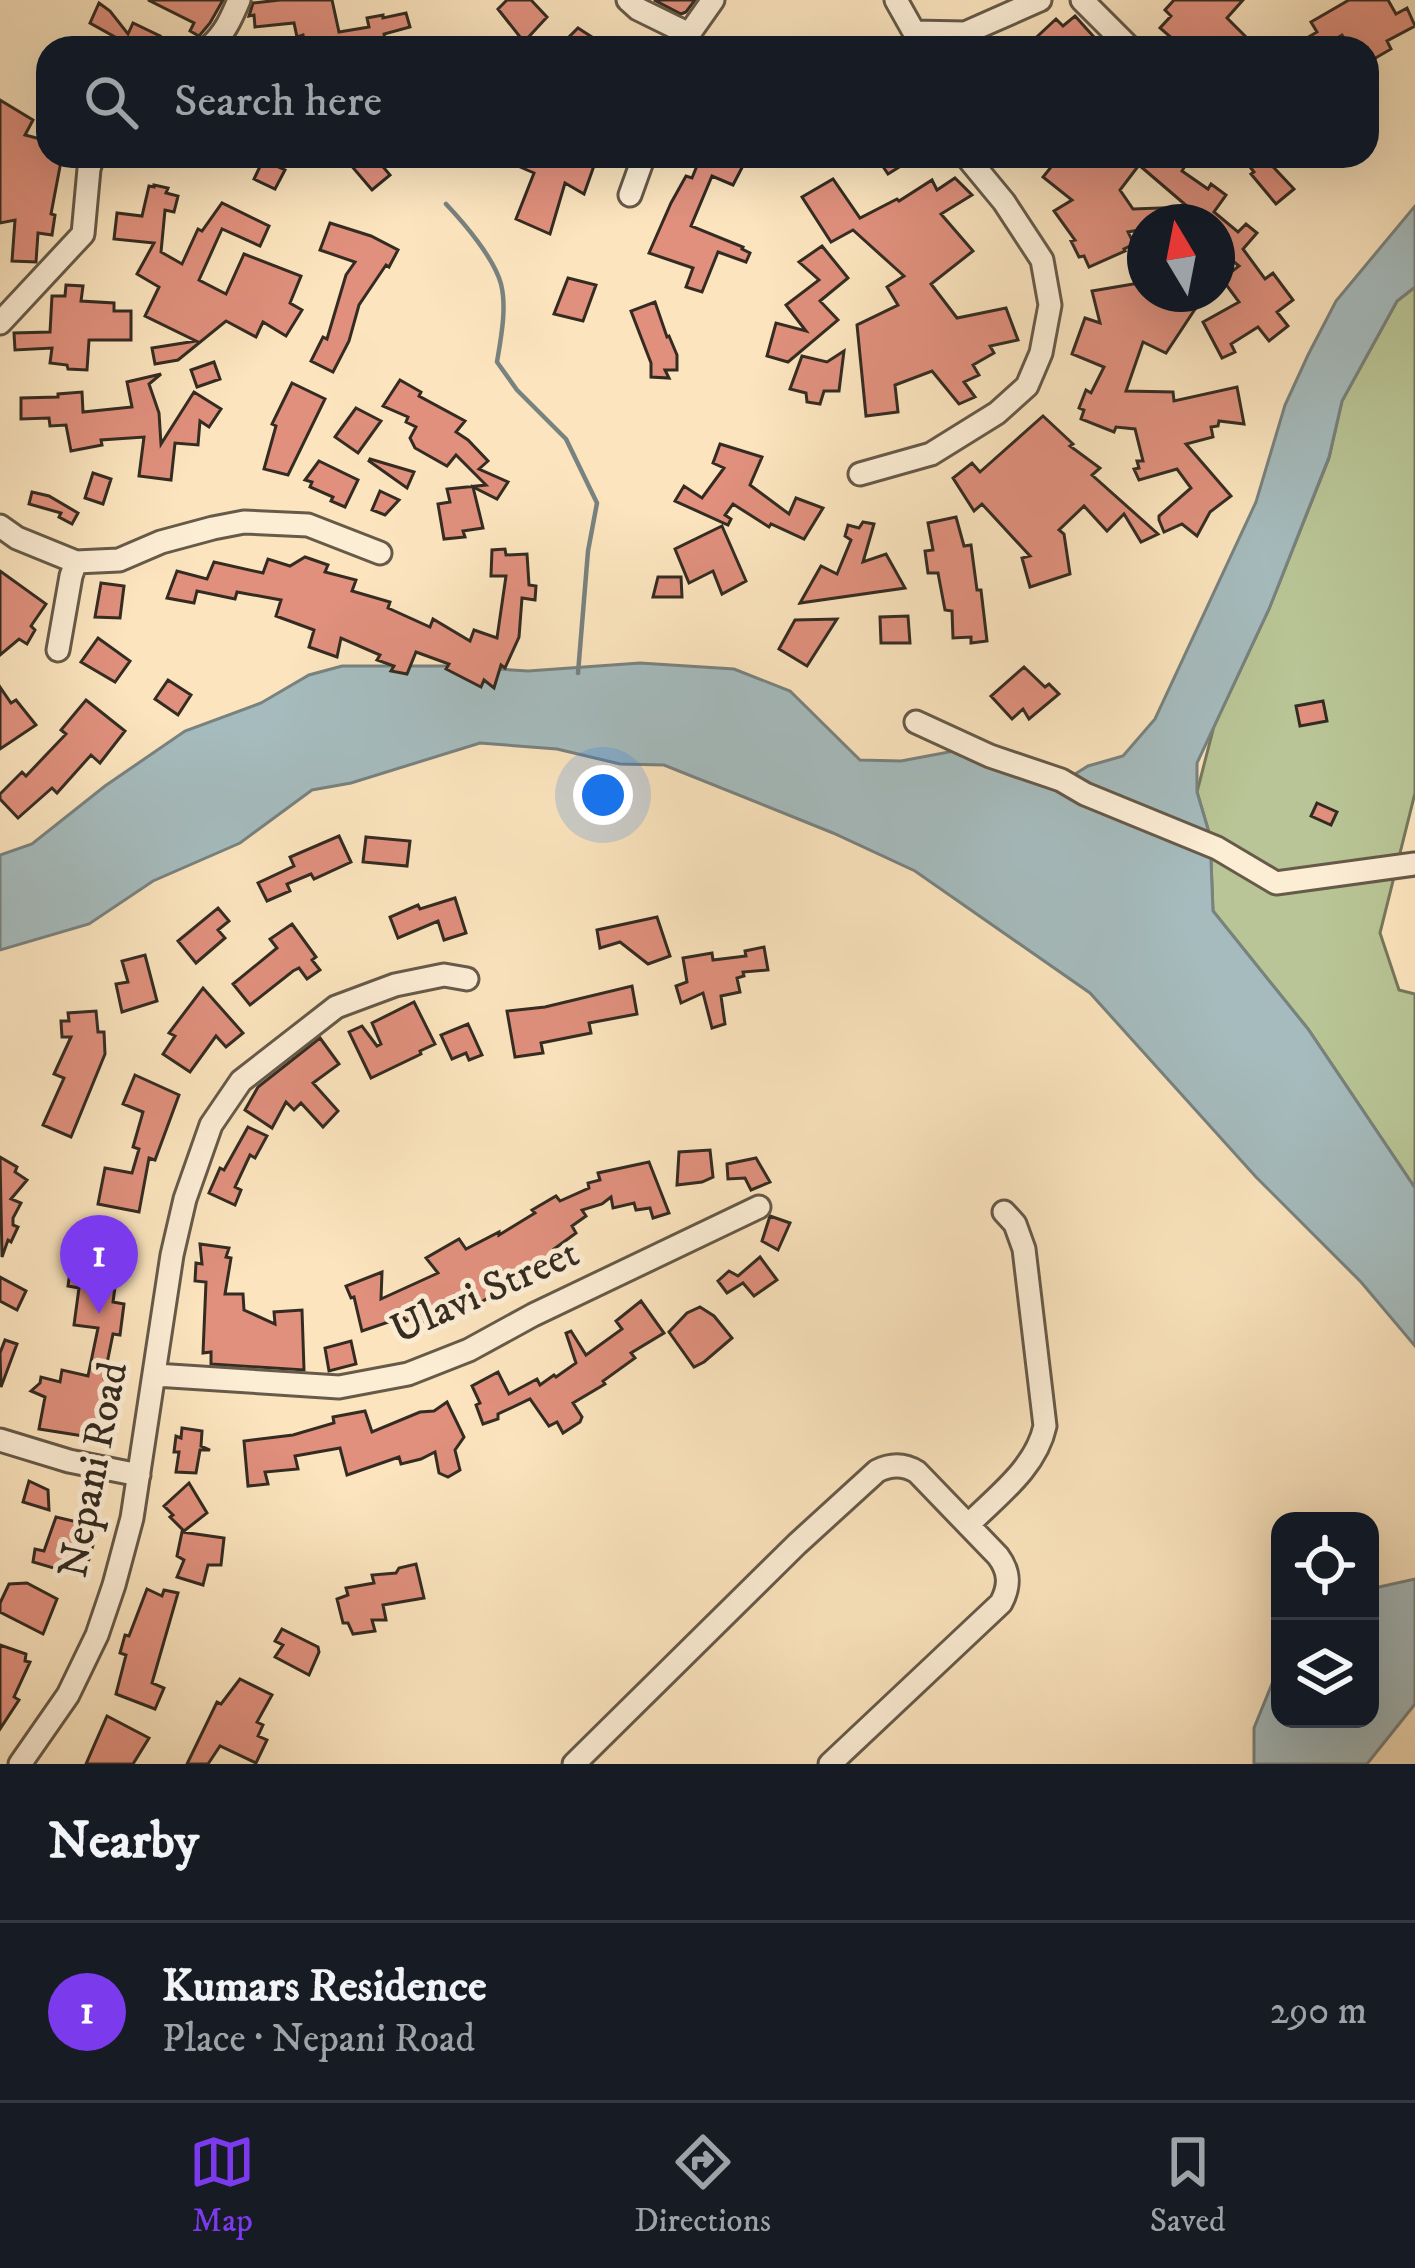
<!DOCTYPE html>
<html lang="en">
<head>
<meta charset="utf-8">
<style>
	:root { --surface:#171b24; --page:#20242c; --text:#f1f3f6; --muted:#9ea1a6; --line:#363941; --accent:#7c3aed }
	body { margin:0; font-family:"IM FELL DW Pica",serif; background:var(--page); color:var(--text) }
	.controls { position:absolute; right:36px; bottom:36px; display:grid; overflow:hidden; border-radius:24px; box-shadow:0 12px 48px #0002 }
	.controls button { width:108px; height:108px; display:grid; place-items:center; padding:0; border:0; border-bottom:3px solid var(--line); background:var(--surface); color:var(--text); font:60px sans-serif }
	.compass { position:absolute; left:1127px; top:204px; width:108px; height:108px; border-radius:50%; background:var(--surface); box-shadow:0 12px 48px #0002; rotate:350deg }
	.you { position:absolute; left:603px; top:795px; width:42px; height:42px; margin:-30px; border:9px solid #fff; border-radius:50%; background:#1a73e8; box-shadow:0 0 0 18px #1a73e833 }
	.badge { display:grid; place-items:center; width:78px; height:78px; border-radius:50%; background:var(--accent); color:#fff; font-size:39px; font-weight:700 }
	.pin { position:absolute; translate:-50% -99px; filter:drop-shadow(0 3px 6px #0008) }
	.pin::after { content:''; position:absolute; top:63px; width:42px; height:36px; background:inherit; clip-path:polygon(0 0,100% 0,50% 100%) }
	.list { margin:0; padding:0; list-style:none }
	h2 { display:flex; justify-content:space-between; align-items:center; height:156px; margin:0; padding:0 48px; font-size:51px }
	h2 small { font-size:39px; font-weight:400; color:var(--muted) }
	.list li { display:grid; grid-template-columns:78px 1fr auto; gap:36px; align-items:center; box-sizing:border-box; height:180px; padding:0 48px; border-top:3px solid var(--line) }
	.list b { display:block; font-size:45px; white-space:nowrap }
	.list p { margin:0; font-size:39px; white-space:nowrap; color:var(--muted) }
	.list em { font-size:39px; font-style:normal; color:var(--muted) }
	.icon { flex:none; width:66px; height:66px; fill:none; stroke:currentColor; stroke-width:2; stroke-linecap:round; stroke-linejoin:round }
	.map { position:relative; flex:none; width:1415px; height:1764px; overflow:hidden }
	.search { position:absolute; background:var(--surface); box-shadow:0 12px 48px #0002; left:36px; right:36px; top:36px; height:132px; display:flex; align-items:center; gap:30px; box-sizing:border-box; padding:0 42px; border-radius:36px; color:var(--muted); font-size:45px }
	.sheet { height:336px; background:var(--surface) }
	nav { display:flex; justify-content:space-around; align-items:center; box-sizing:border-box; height:168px; border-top:3px solid var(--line); background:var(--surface); font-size:33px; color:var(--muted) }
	nav a { display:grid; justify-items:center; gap:6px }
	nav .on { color:var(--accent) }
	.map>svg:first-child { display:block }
	.green { fill:#b9c596; stroke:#76785c; stroke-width:3 }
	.water { fill:#a5bbbd; stroke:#78827f; stroke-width:3 }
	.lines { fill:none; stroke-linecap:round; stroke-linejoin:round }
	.stream { stroke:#78827f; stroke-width:4.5 }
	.building { fill:#e0907d; stroke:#342c22; stroke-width:3; fill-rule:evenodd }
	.minor-casing { stroke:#665a49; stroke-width:27 }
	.minor { stroke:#fcedd5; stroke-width:21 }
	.labels { text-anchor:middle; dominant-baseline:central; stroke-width:10; stroke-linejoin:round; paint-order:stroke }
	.street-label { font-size:42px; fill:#342c22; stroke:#fcedd5 }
</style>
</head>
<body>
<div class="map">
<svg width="1415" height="1764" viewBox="0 0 1415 1764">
	<rect width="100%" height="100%" fill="#fbe4be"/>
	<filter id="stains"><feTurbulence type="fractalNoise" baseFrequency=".00167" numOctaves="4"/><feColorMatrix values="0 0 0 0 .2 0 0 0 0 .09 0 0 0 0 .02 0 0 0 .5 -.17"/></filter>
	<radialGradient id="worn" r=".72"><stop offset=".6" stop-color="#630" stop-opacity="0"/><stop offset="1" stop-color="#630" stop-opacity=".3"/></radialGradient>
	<!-- green -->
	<path class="green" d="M1415 287V793L1380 933 1399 990 1415 994V1188L1308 1029 1213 911 1210 836 1197 792 1214 726 1269 609 1329 458 1342 401 1397 301Z"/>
	<!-- water -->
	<path class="water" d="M1415 206V287L1397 301 1342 401 1329 457 1269 609 1197 763V792L1210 836 1213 911 1308 1029 1415 1188V1346L1361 1282 1256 1177 1090 993 915 871 833 833 664 765 620 764 557 749 480 743 351 783 312 790 240 843 153 881 89 924 0 950V855L32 844 105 786 185 731 261 703 309 675 342 666H455L528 671 640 663 734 669 790 691 860 760 901 761 954 751 1064 781 1088 766 1123 756 1155 719 1256 502 1285 405 1308 355 1336 301Z
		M1415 1579V1704L1367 1764H1254V1728L1280 1664V1719H1370V1589Z"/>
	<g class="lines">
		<!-- stream -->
		<path class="stream" d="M446 204C464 223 494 258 501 284 507 308 501 338 497 362L517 390 566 439 597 503 588 551 578 673"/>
	</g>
	<!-- building -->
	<path class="building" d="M148 0H223L210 23 199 36 190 31 194 23Z
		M280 0H332L339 32 369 27 367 18 383 15V18L406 13 410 27 384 34 387 48H305L303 35 297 37 294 23 255 27 254 15 249 16 253 3Z
		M507 0H531L547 17 524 42 498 9Z
		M654 0H695L686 12 681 14Z
		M1174 0H1243L1227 18 1257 48H1183L1160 28 1171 16 1165 10Z
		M1349 0H1388L1396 14 1407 8 1415 26 1387 41 1391 49 1367 63V48H1350L1342 35 1321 48H1290L1317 32 1311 22Z
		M99 3 110 11 128 34 133 23 160 36 154 48H135L90 23Z
		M1075 16 1094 37 1080 48H1025L1056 19 1063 26Z
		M578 28 609 48H558Z
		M0 100 33 120 25 135 48 141V156H62L51 214 55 215 52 235 38 233 36 262 12 261 15 220 0 223Z
		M357 156H374L390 175 372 190 349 163Z
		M522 156H587L596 160 584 194 565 183 550 234 516 219 534 173 518 166Z
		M701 156H748L733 185 712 176 691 226 743 247 742 249 750 253 746 262 718 252 702 292 686 287 693 268 649 253 671 203 686 176 692 178Z
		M876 156H917L888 174Z
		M1060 156H1191L1182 171 1208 189 1211 184 1226 195 1214 212 1238 232 1246 224 1257 233 1243 249 1265 279 1273 273 1293 300 1277 312 1288 326 1269 341 1258 327 1231 344 1235 352 1222 358 1203 322 1239 302 1222 279 1239 266 1217 248V222H1145V229L1128 232 1134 244 1124 249 1125 251 1089 267 1084 256 1079 257 1071 241 1075 240 1054 211 1072 200 1043 177ZM1139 165 1188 207 1133 209 1120 190Z
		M1263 156 1294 189 1276 204 1251 174 1254 172 1250 167Z
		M263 160 285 170 275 189 254 179Z
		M955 178 972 195 941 214 973 251 931 284 957 318 1006 308 1018 340 990 346 994 353 973 365 979 375 964 382 975 397 959 404 932 371 895 385 898 412 866 416 857 325 898 305 887 287 904 276 853 230 831 242 802 197 833 179 860 218 897 199 899 201 932 180 937 190Z
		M154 185 168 188 166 193 178 196 174 212 165 210 161 252 182 264 198 229 202 231 222 203 269 226 260 246 222 229 199 280 226 294 244 254 301 276 290 303 302 310 286 336 263 322 256 337 226 321 178 360 155 364 152 348 196 341 145 316 159 287 137 274 154 243 114 239 117 213 142 216 149 186 154 187Z
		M330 223 371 236 398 250 389 267 386 265 359 305 349 341 333 372 311 361 323 337 327 339 346 275 355 262 320 250Z
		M822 246 848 278 820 301 838 320 788 362 767 356 776 323 806 331 786 305 819 280 799 262Z
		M568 278 596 285 583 321 554 314Z
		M1145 282V294H1205L1166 353 1143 342 1126 391 1173 392 1174 401 1237 387 1244 424 1219 421 1218 426 1211 427 1213 437 1186 444 1231 496 1210 512 1197 536 1182 524 1164 532 1159 520V516L1191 488 1177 469 1139 480 1134 469 1139 468 1137 461H1143L1135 429 1116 427 1114 432 1081 419 1084 410 1079 408 1086 390 1091 393 1104 367 1072 354 1085 318 1100 323 1092 291Z
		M66 285 83 286 81 301 114 303V311H131V340H89L87 370 68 369 67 365 50 363 52 348 15 350 14 333 50 332 52 296H65Z
		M655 302 667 337 669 336 677 355V370H665L669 378 651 377V363L631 311Z
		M844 351 839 391H824L820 404 807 402 806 393 790 389 802 356 827 362Z
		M214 362 220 379 197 387 191 370Z
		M161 374 149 384 159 413 161 444 194 392 221 409 209 427 200 421 198 445 175 443 171 480 139 476 144 437 101 440 102 445 71 451 66 425 50 426 49 418 21 419V398L58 397V394L82 392 83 412 132 407 127 382Z
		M400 380 421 392 419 396 465 421 456 432 468 440 488 461 479 469 508 482 497 499 473 487 483 528 463 531 465 537 444 539 438 504 450 502 447 489 486 485 456 455 447 466 415 448 410 438 416 427 406 422 408 417 383 406Z
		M292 383 325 399 288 475 264 469 276 426 272 424Z
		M356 408 381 421 358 453 335 437Z
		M1043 416 1073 444 1070 446 1100 468 1092 475 1158 534 1141 542 1124 514 1107 531 1084 506 1059 530 1064 534 1070 574 1030 587 1022 558 1030 556 982 504 974 511 953 478 972 463 980 472Z
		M720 444 762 457 750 485 789 514 796 498 823 508 804 539 771 524 769 527 733 504 725 515 731 519 728 525 675 501 684 486 702 498 724 468 713 463Z
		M370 459 414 472 407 488 369 461Z
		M319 461 358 480 345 507 331 501 333 497 310 487 312 482 305 480Z
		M93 473 111 479 103 504 85 498Z
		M380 491 399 500 385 515 372 510Z
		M32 492 49 496 78 513 72 524 59 517 61 513 29 504Z
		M956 517 964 546 971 545 977 590H981L987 641 971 643V637L953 638 952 611 945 610 938 573H928L925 551 933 550 928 523Z
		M863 522 874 524 863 562 886 554 905 588 800 603 821 566 837 574 851 540 845 536 848 525 859 528Z
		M722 526 746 581 722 594 713 571 689 583 675 549Z
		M505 549 506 555 527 554 529 585 536 586 535 600 522 598 519 637 505 668 501 665 494 688 484 680 481 687 446 669 449 664 416 652 407 674 391 671 394 666 377 660 380 655 341 638 337 657 309 647 314 630 276 616 281 600 237 592 235 599 197 591 194 603 167 598 177 571 207 579 214 562 263 573 268 559 290 566 305 557 328 565 325 572 356 580 352 591 390 602 388 608 430 627 433 619 470 641 474 630 497 638 506 576H491L492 550Z
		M0 571 46 604 31 626 35 630 27 644 19 639 0 655Z
		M658 577H681L682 597H653Z
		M101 583 124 586 120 618 95 617Z
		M908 616 910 643H881L880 617Z
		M837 619 807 666 779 649 795 620Z
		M98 638 130 661 115 682 81 662Z
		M1024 667 1045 687 1049 684 1059 694 1029 719 1023 709 1012 719 991 696Z
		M168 680 191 695 178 715 155 699Z
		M0 687 11 703 16 700 36 725 0 749Z
		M86 700 125 731 100 763 91 755 57 793 52 788 18 818 0 799V794L22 772 26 776 66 734 61 730Z
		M1323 701 1327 721 1300 726 1296 706Z
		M1317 803 1337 812 1331 825 1311 816Z
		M339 836 351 862 314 879 311 874 287 884 290 891 267 901 258 883 294 866 290 857Z
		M366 837 410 841 407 866 363 862Z
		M455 898 466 933 444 940 438 921 398 938 390 917 418 905 420 909Z
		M218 908 229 921 218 930 225 938 196 963 178 941Z
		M657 917 670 956 648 964 620 942 600 948 597 930Z
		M292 924 316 957 312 960 320 970 307 979 299 968 293 971 250 1005 233 984 277 948 270 939Z
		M764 947 768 970 743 972 744 976 737 978 740 992 721 996 725 1024 712 1028 703 993 681 1003 676 986 687 982 683 958 712 953 713 960 746 956 745 951Z
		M145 955 157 1001 122 1012 116 984 128 982 122 961Z
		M632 986 637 1014 589 1023 591 1033 541 1043 543 1053 515 1057 507 1011 545 1007Z
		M203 988 243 1033 226 1047 216 1036 190 1072 163 1054 175 1036 169 1033Z
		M414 1002 435 1044 420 1051 421 1054 371 1078 349 1032 362 1026 377 1046 381 1044 372 1023Z
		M96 1011 98 1032H104L105 1054 71 1137 43 1125 64 1078 54 1074 71 1037H62L61 1021H69L68 1013Z
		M468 1024 482 1055 469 1060 466 1053 452 1059 441 1035Z
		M320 1038 339 1064 313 1083 338 1111 323 1127 301 1103 294 1110 286 1102 272 1128 245 1110 258 1087Z
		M135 1075 179 1095 155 1160 149 1158 139 1212 98 1204 105 1168 132 1173 139 1149 133 1147 143 1112 123 1104Z
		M248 1127 267 1136 255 1158 250 1155 235 1187 241 1190 235 1205 209 1193 220 1168 224 1170Z
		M710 1150 713 1177 702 1182 677 1185 679 1152Z
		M0 1157 17 1167 15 1172 27 1180 11 1199 21 1203 13 1218V1225L18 1227 11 1242 8 1240 2 1257Z
		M756 1158 770 1182 751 1190 745 1178 728 1179 727 1164Z
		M649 1162 669 1213 653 1218 650 1208 636 1210 634 1203 613 1208 611 1197 602 1204 582 1210 586 1216 572 1226 576 1233 554 1249 559 1259 544 1270 542 1264 500 1298 496 1292 470 1310 464 1300 424 1322 420 1315 406 1321 403 1317 362 1331 354 1297 351 1298 346 1286 382 1272 381 1299 438 1273 426 1258 459 1239 466 1249 499 1232V1235L535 1213 532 1210 556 1196 560 1201 589 1188 588 1183 600 1180 598 1173Z
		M770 1216 790 1223 778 1250 762 1241Z
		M200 1244 229 1248 226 1257 231 1258 225 1294H243L244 1310 275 1324 274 1312 302 1310 304 1370 211 1364V1352L203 1353 206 1282 195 1281 196 1263 202 1264Z
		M760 1257 777 1280 754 1296 743 1283 727 1293 718 1281 729 1271 738 1276Z
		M72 1258 118 1265 113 1302 124 1304 120 1335 113 1334 104 1378 110 1379 113 1390 107 1413 100 1412 96 1438 39 1429 45 1397 31 1391 40 1383 41 1377 60 1382 62 1370 88 1376 98 1328 74 1325 79 1288 68 1286Z
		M0 1277 26 1291 17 1310 0 1301Z
		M641 1301 664 1333 631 1353 635 1358 603 1381 605 1384 573 1403 582 1417 580 1422 563 1433 557 1422 549 1426 530 1399 498 1414V1419L483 1424 476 1405 480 1403 472 1386 498 1372 509 1394 537 1379 540 1385 554 1375 556 1377 576 1363 566 1333 571 1331 586 1355 622 1329 616 1321Z
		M700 1307 714 1316 732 1338 704 1362 694 1367 669 1332 687 1313Z
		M5 1340 17 1344 1 1387 0 1353Z
		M351 1341 356 1364 329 1371 325 1348Z
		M447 1402 464 1437 455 1450 460 1470 448 1477 439 1473 435 1452 421 1459 401 1464 399 1457 347 1475 340 1448 295 1456 298 1469 265 1472 268 1484 248 1486 244 1441 293 1435 334 1423 333 1417 365 1411 372 1432 420 1412 434 1411Z
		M182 1428 202 1431 201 1446 210 1450H200L196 1473 176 1472 179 1452H174L176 1436 181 1438Z
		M29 1481 48 1490 49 1510 23 1502Z
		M189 1483 207 1513 184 1531 170 1517 173 1515 164 1506Z
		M79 1512 94 1516 92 1524 98 1527 84 1577 33 1562 35 1549 44 1551 56 1517 77 1522Z
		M182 1532 224 1538 221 1565H208L203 1585 177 1577 184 1560 177 1556Z
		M416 1564 424 1598 383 1605 386 1620H372L375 1631 353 1634 348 1623H343L337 1599 348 1595 346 1588 374 1583 372 1575 396 1573 399 1568Z
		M27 1583 57 1599 43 1634 0 1612V1603L9 1584Z
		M147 1589 162 1596 164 1590 178 1593 152 1683 164 1688 155 1709 116 1694 126 1655 120 1653 125 1635 129 1636Z
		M282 1629 318 1647 319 1652 309 1675 275 1657 283 1645 275 1641Z
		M0 1645 26 1654 25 1661 30 1662 14 1697 19 1700 0 1729Z
		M240 1679 272 1695 257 1722 263 1725 258 1736 267 1740 256 1763 220 1746 208 1764H187L217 1702 221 1704Z
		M107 1716 149 1738 133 1764H86Z"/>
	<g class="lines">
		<!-- minor casing -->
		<g class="minor-casing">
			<path id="minor" d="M628 0 638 9 689 34
				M896 0 914 32 918 48
				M1082 0 1130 48
				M914 32 965 33 1040 0
				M208 48C224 35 231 19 239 0
				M684 48 689 34 713 0
				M630 195 644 156
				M0 323 83 234 89 169 93 156
				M860 474 931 454 997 413 1027 386 1041 353 1050 305 1042 260 1004 202 966 156
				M0 526 17 538 76 562
				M58 650 71 576 76 562 119 560 161 542 213 528 244 522 308 525 380 553
				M916 722 990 756 1061 780 1085 794 1217 848 1276 883 1415 864
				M155 1375 339 1387 408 1374 469 1350 533 1315 759 1207
				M0 1440 69 1461 139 1475
				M968 1525C997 1496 1036 1468 1045 1426L1024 1249 1015 1224 1004 1212
				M20 1764 68 1695 97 1635 114 1585 132 1518 172 1255 185 1199 211 1125 241 1081 336 1007 395 985 444 975 467 979
				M574 1764 797 1544 877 1471C891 1464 904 1464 917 1472L998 1556C1010 1572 1010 1586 1001 1603L830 1764"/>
		</g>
		<!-- minor -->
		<use href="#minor" class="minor"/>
	</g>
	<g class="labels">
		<!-- street labels -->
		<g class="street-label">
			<text transform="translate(485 1292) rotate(-24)">Ulavi Street</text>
			<text transform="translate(94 1470) rotate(-79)">Nepani Road</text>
		</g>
	</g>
	<rect width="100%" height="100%" filter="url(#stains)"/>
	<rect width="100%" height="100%" fill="url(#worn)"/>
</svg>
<div class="controls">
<button><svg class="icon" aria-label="locate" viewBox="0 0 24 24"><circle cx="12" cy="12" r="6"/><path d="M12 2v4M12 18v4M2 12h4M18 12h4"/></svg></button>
<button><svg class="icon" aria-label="layers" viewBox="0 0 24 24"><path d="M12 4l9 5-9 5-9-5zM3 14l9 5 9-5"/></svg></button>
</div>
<svg class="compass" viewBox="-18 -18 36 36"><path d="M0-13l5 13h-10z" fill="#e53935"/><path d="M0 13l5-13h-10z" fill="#9ea1a6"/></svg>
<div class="you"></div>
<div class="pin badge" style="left:99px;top:1314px">1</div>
<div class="search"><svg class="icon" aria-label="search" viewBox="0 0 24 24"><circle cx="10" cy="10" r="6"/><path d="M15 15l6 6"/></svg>Search here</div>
</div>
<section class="sheet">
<h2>Nearby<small></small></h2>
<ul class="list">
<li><span class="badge">1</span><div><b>Kumars Residence</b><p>Place · Nepani Road</p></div><em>290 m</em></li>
</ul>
</section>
<nav>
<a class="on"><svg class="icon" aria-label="map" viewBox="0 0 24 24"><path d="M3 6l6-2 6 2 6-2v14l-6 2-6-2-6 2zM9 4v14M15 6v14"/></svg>Map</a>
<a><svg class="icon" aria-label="directions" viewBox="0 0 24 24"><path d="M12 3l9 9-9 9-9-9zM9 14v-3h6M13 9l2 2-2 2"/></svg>Directions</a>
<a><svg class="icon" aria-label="saved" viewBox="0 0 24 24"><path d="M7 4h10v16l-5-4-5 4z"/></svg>Saved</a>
</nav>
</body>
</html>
